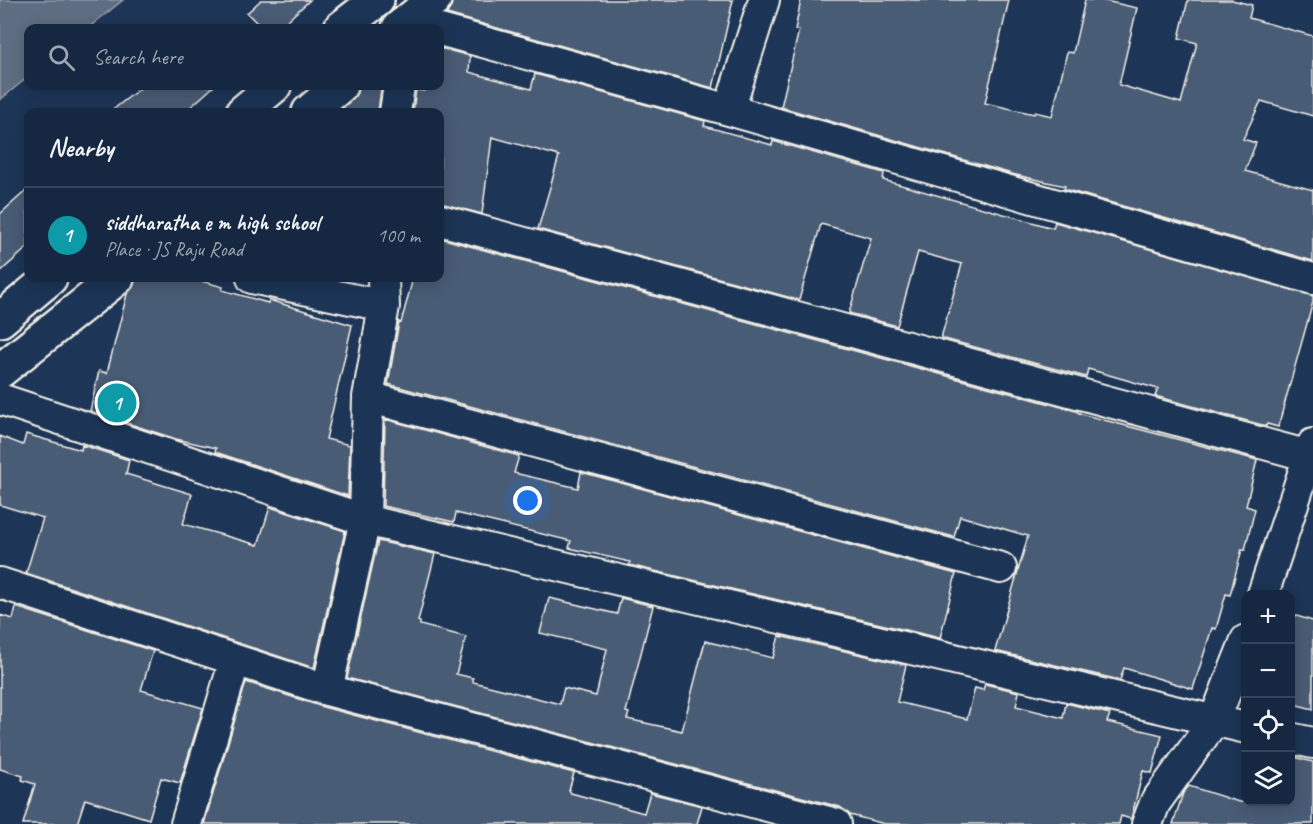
<!DOCTYPE html>
<html lang="en">
<head>
<meta charset="utf-8">
<style>
	:root { --surface:#162841; --page:#23344c; --text:#f1f3f6; --muted:#9ea6b1; --line:#35445a; --accent:#ea580c }
	body { margin:0; font-family:Caveat,sans-serif; background:var(--page); color:var(--text) }
	.controls { position:absolute; right:18px; bottom:18px; display:grid; overflow:hidden; border-radius:12px; box-shadow:0 3px 15px #0003 }
	.controls button { width:54px; height:54px; display:grid; place-items:center; padding:0; border:0; border-bottom:2px solid var(--line); background:var(--surface); color:var(--text); font:30px sans-serif }
	.you { position:absolute; left:528px; top:501px; width:21px; height:21px; margin:-15px; border:4px solid #fff; border-radius:50%; background:#1a73e8; box-shadow:0 0 0 9px #1a73e833 }
	.badge { display:grid; place-items:center; width:39px; height:39px; border-radius:50%; background:var(--accent); color:#fff; font-size:20px; font-weight:700 }
	.pin { position:absolute; translate:-50% -50%; border:3px solid #fff; box-shadow:0 2px 6px #0006 }
	.list { margin:0; padding:0; list-style:none }
	h2 { display:flex; justify-content:space-between; align-items:center; height:78px; margin:0; padding:0 24px; font-size:26px }
	h2 small { font-size:20px; font-weight:400; color:var(--muted) }
	.list li { display:grid; grid-template-columns:39px 1fr auto; gap:18px; align-items:center; box-sizing:border-box; height:96px; padding:0 24px; border-top:2px solid var(--line) }
	.list b { display:block; font-size:22px; white-space:nowrap }
	.list p { margin:0; font-size:20px; white-space:nowrap; color:var(--muted) }
	.list em { font-size:20px; font-style:normal; color:var(--muted) }
	.icon { flex:none; width:33px; height:33px; fill:none; stroke:currentColor; stroke-width:2; stroke-linecap:round; stroke-linejoin:round }
	.map { position:relative; flex:none; width:1313px; height:824px; overflow:hidden }
	.search { position:absolute; background:var(--surface); box-shadow:0 3px 15px #0003; left:24px; top:24px; width:420px; height:66px; display:flex; align-items:center; gap:15px; box-sizing:border-box; padding:0 21px; border-radius:12px; color:var(--muted); font-size:22px }
	.panel { position:absolute; background:var(--surface); box-shadow:0 3px 15px #0003; left:24px; top:108px; width:420px; height:174px; border-radius:12px }
	.map>svg:first-child { display:block }
	.water { fill:#5e6d82; stroke:#9aa2ab; stroke-width:1.5 }
	.building { fill:#485b74; stroke:#f4f1e8; stroke-width:1.5 }
	.lines { fill:none; stroke-linecap:round; stroke-linejoin:round }
	.minor-casing { stroke:#f4f1e8; stroke-width:34 }
	.primary-casing { stroke:#f4f1e8; stroke-width:38 }
	.minor { stroke:#1d3557; stroke-width:30 }
	.primary { stroke:#1d3557; stroke-width:33 }
</style>
</head>
<body>
<div class="map">
<svg width="1313" height="824" viewBox="0 0 1313 824">
	<rect width="100%" height="100%" fill="#1d3557"/>
	<filter id="ink" filterUnits="userSpaceOnUse"><feTurbulence type="fractalNoise" baseFrequency=".0167" numOctaves="2"/><feDisplacementMap in="SourceGraphic" scale="12" xChannelSelector="R" yChannelSelector="G"/><feConvolveMatrix kernelMatrix="1 2 1 2 8 2 1 2 1" color-interpolation-filters="sRGB"/></filter>
	<g filter="url(#ink)">
		<!-- water -->
		<path class="water" d="M0 0H123L88 28H28V77L0 100Z"/>
		<!-- building -->
		<path class="building" d="M261 0H310L279 28H262L247 13Z
			M452 0H733L713 88 447 14Z
			M801 0H1009L985 103 1034 114 1035 112 1052 116 1067 52 1073 53 1085 0H1101L1137 8 1119 85 1181 103 1197 43 1179 38 1188 0H1232L1252 5 1249 18 1313 36V116L1261 101 1243 139 1256 143 1245 171 1313 190V261L1064 189 1065 186 1012 174 781 107 799 30H795Z
			M440 48 470 56 469 72 531 89 535 74 705 121 704 126 772 145 773 141 884 173 883 180 1053 228 1055 222 1313 296V302L1278 427 1267 424 1266 426 1155 396 1158 389 1088 369 1086 377 941 338 962 264 918 252 897 326 849 313 871 238 821 224 799 300 538 229 559 156 492 137 482 214 440 203V112L413 111 416 90 424 91 425 86H440Z
			M143 86H214L185 112H110Z
			M358 87 381 88 378 112H341L342 109 357 93Z
			M28 189V247L0 272V214Z
			M440 238 1076 411 1081 414 1257 460 1246 506 1255 509 1245 550 1242 549 1230 595 1226 594 1216 629 1212 628 1193 689 1124 668 1120 680 995 651 1028 536 960 516 954 537 388 384 399 322 401 323 413 278H440Z
			M135 278H191L223 287 222 290 268 303 269 300 352 325 326 439 350 445 348 496 215 452 216 448 176 439 90 411 99 371 107 373 127 294 134 285Z
			M385 419 519 456 514 473 578 488 581 472 956 574 940 638 629 565 630 562 569 548 571 541 456 513 454 522 383 506Z
			M26 434 81 450 82 445 129 460 126 474 192 494 183 524 258 545 270 507 345 531 314 668 26 573 43 518 0 505V436L23 445Z
			M378 541 435 554 418 621 420 622V625L466 637 456 674 473 678V682L560 704 564 688 596 696 607 649 540 633 549 598 617 614 621 598 653 606 626 712 629 713 627 719 682 731 705 641 773 658 779 636 906 665 897 702 967 719 975 688 983 690 985 684 1019 692 1016 706 1063 718 1066 703 1110 714 1107 722 1162 735 1152 773 1143 771 1131 819 1121 816 1119 824H885L850 815 840 807 347 678Z
			M16 607 153 651 141 690 203 708 180 783 161 778 149 819 85 799 77 824H23L35 784 22 780 23 776 0 769V615L13 619Z
			M1290 614 1313 621V709L1290 703Z
			M246 682 323 707 574 773 569 790 571 793 644 813 650 793 702 806 697 824H204Z
			M1290 756 1313 762V824H1173L1183 793 1189 786 1239 802 1290 801Z"/>
		<g class="lines">
			<!-- minor casing -->
			<g class="minor-casing">
				<path id="minor" d="M440 30 729 110 1313 279
					M729 110 764 0
					M395 112 399 86
					M440 220 1309 456
					M252 278 384 306
					M368 397 1001 568
					M0 399 365 520 1246 728
					M0 583 327 690 836 824
					M1263 594 1313 444
					M327 690 365 520 368 397 384 306 383 278
					M1290 738 1313 743
					M186 824 235 660
					M1147 824 1155 803 1214 721 1246 640"/>
			</g>
			<!-- primary casing -->
			<g class="primary-casing">
				<path id="primary" d="M341 28 377 0
					M399 28 434 0
					M243 112 274 86
					M309 112 340 86
					M0 320 50 278
					M0 371 117 278"/>
			</g>
			<!-- minor -->
			<use href="#minor" class="minor"/>
			<!-- primary -->
			<use href="#primary" class="primary"/>
		</g>
	</g>
</svg>
<div class="controls">
<button>+</button>
<button>−</button>
<button><svg class="icon" aria-label="locate" viewBox="0 0 24 24"><circle cx="12" cy="12" r="6"/><path d="M12 2v4M12 18v4M2 12h4M18 12h4"/></svg></button>
<button><svg class="icon" aria-label="layers" viewBox="0 0 24 24"><path d="M12 4l9 5-9 5-9-5zM3 14l9 5 9-5"/></svg></button>
</div>
<div class="you"></div>
<div class="pin badge" style="left:117px;top:403px;background:#0f9aa8">1</div>
<div class="search"><svg class="icon" aria-label="search" viewBox="0 0 24 24"><circle cx="10" cy="10" r="6"/><path d="M15 15l6 6"/></svg>Search here</div>
<section class="panel">
<h2>Nearby<small></small></h2>
<ul class="list">
<li><span class="badge" style="background:#0f9aa8">1</span><div><b>siddharatha e m high school</b><p>Place · JS Raju Road</p></div><em>100 m</em></li>
</ul>
</section>
</div>
</body>
</html>
